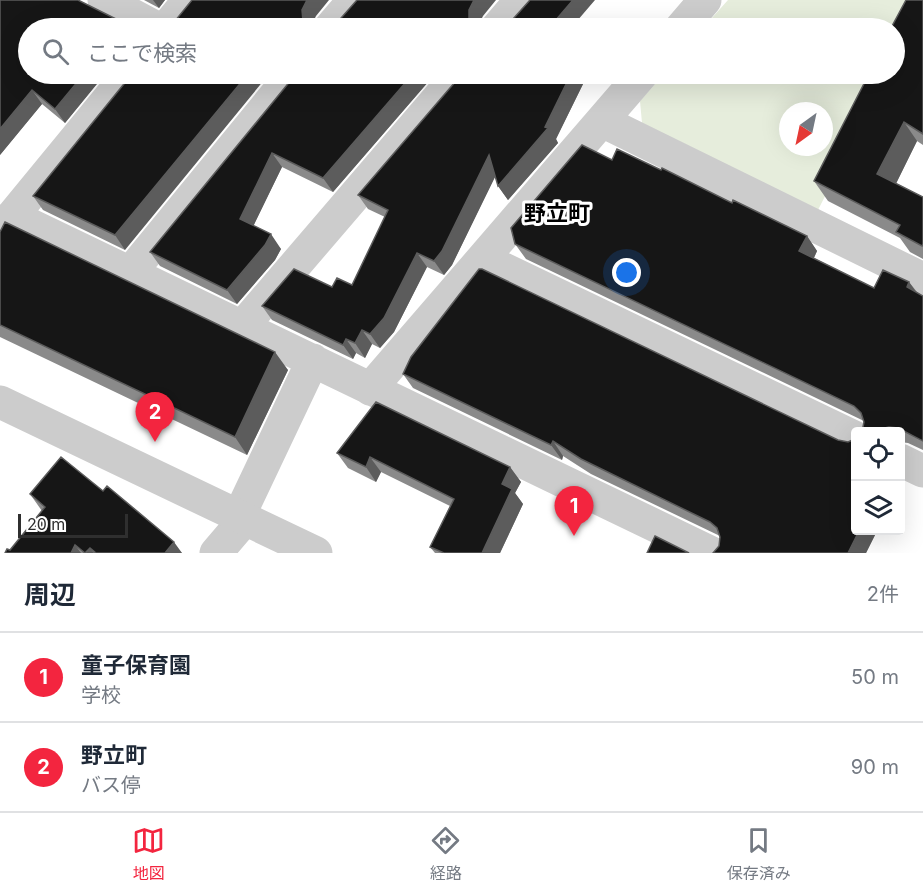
<!DOCTYPE html>
<html lang="ja">
<head>
<meta charset="utf-8">
<style>
	:root { --surface:#fff; --page:#f2f2f3; --text:#1f2937; --muted:#747a83; --line:#e0e1e3; --accent:#f3253f }
	body { margin:0; font-family:Inter,"Noto Sans JP",sans-serif; background:var(--page); color:var(--text) }
	.controls { position:absolute; right:18px; bottom:18px; display:grid; overflow:hidden; border-radius:6px; box-shadow:0 6px 24px #0002 }
	.controls button { width:54px; height:54px; display:grid; place-items:center; padding:0; border:0; border-bottom:2px solid var(--line); background:var(--surface); color:var(--text); font:30px sans-serif }
	.compass { position:absolute; left:779px; top:102px; width:54px; height:54px; border-radius:50%; background:var(--surface); box-shadow:0 6px 24px #0002; rotate:213deg }
	.scale { position:absolute; left:18px; bottom:15px; width:110px; box-sizing:border-box; padding-left:6px; border:3px solid #2f2f2f; border-top:0; font-size:16px; line-height:21px; white-space:nowrap; color:#2f2f2f; -webkit-text-stroke:4px #fff; paint-order:stroke }
	.you { position:absolute; left:627px; top:273px; width:21px; height:21px; margin:-15px; border:4px solid #fff; border-radius:50%; background:#1a73e8; box-shadow:0 0 0 9px #1a73e833 }
	.badge { display:grid; place-items:center; width:39px; height:39px; border-radius:50%; background:var(--accent); color:#fff; font-size:20px; font-weight:700 }
	.pin { position:absolute; translate:-50% -50px; filter:drop-shadow(0 2px 3px #0008) }
	.pin::after { content:''; position:absolute; top:32px; width:21px; height:18px; background:inherit; clip-path:polygon(0 0,100% 0,50% 100%) }
	.list { margin:0; padding:0; list-style:none }
	h2 { display:flex; justify-content:space-between; align-items:center; height:78px; margin:0; padding:0 24px; font-size:26px }
	h2 small { font-size:20px; font-weight:400; color:var(--muted) }
	.list li { display:grid; grid-template-columns:39px 1fr auto; gap:18px; align-items:center; box-sizing:border-box; height:90px; padding:0 24px; border-top:2px solid var(--line) }
	.list b { display:block; font-size:22px; white-space:nowrap }
	.list p { margin:0; font-size:20px; white-space:nowrap; color:var(--muted) }
	.list em { font-size:20px; font-style:normal; color:var(--muted) }
	.icon { flex:none; width:33px; height:33px; fill:none; stroke:currentColor; stroke-width:2; stroke-linecap:round; stroke-linejoin:round }
	.map { position:relative; flex:none; width:923px; height:553px; overflow:hidden }
	.search { position:absolute; background:var(--surface); box-shadow:0 6px 24px #0002; left:18px; right:18px; top:18px; height:66px; display:flex; align-items:center; gap:15px; box-sizing:border-box; padding:0 21px; border-radius:33px; color:var(--muted); font-size:22px }
	.sheet { height:258px; background:var(--surface) }
	nav { display:flex; justify-content:space-around; align-items:center; box-sizing:border-box; height:84px; border-top:2px solid var(--line); background:var(--surface); font-size:16px; color:var(--muted) }
	nav a { display:grid; justify-items:center; gap:3px }
	nav .on { color:var(--accent) }
	.map>svg:first-child { display:block }
	.green { fill:#e6eddc; fill-rule:evenodd }
	.lines { fill:none; stroke-linecap:round; stroke-linejoin:round }
	.minor { stroke:#ccc; stroke-width:33 }
	.tertiary { stroke:#ccc; stroke-width:33 }
	.wall { fill:#8a8a8a }
	.shaded-wall { fill:#5c5c5c }
	.building { fill:#161616; stroke:#5c5c5c; stroke-width:1.5 }
	.labels { text-anchor:middle; dominant-baseline:central; stroke-width:6; stroke-linejoin:round; paint-order:stroke }
	.quarter-label { font-size:22px; font-weight:bold; fill:#000; stroke:#fff }
</style>
</head>
<body>
<div class="map">
<svg width="923" height="553" viewBox="0 0 923 553">
	<rect width="100%" height="100%" fill="#fff"/>
	<!-- green -->
	<path class="green" d="M728 0H923L894 28H703Z
		M664 74H887L818 210 642 123 640 101ZM788 111H824V147H788Z"/>
	<g class="lines">
		<!-- minor -->
		<path class="minor" d="M104 0 157 28
			M166 28 189 0
			M330 28 354 0
			M497 28 521 0
			M681 28 705 0
			M602 121 923 279
			M12 216 712 553
			M0 231 129 74
			M483 259 856 438
			M130 273 293 74
			M242 327 459 74
			M370 389 642 74
			M900 460 923 471
			M239 516 313 360
			M216 553 245 519"/>
		<!-- tertiary -->
		<path class="tertiary" d="M0 402 316 553"/>
	</g>
	<!-- wall -->
	<path class="wall" d="M144 0H165L159 8Z
		M923 0V145L917 141 896 183 923 197V259L910 252 900 238 828 201 814 181Z
		M28 28 105 74 65 123 42 104 0 155Z
		M132 74 125 250 43 210 33 196Z
		M296 74H435L333 192 282 167 253 226 281 249 275 260 237 304 160 266 150 252Z
		M571 74H578L584 82 556 139 558 143 508 200 498 186 495 176 452 265 444 275 427 267 394 332 380 348 372 344 365 358 356 353 353 359 272 320 262 306 332 287 352 285 385 217 368 209 358 195Z
		M612 160 732 203 807 236 817 251 814 258 874 288 909 282 917 292 923 296V450L908 443 900 442V432H862L864 421 526 259 515 244Z
		M0 232 288 370 247 455 0 337Z
		M403 374 855 531H877L866 553H713L719 546 720 536 591 474 563 456 562 460 413 388Z
		M337 453 510 467 521 482 515 493 523 504 500 553H435L430 547 450 506 381 472 376 482 348 468Z
		M103 491 182 553H5L10 550 42 511 30 494Z"/>
	<!-- shaded-wall -->
	<path class="shaded-wall" d="M153 0H165L159 8Z
		M307 0H329L316 16 312 24V28H308L303 21 302 10Z
		M474 0H496L483 16 479 24V28H475L469 20V10Z
		M573 0H595L571 28H549Z
		M84 74H105L65 123 55 109Z
		M248 74H269L125 250 115 235Z
		M413 74H435L333 192 323 178Z
		M571 74H578L584 82 556 139 558 143 508 200 498 186 545 127Z
		M32 90 42 104 0 155V129Z
		M904 122 917 141 891 194 877 174Z
		M272 153 282 167 250 233 240 219Z
		M489 155 499 169 452 265 444 275 434 261Z
		M271 234 281 249 275 260 237 304 227 290Z
		M807 236 817 251 810 266 799 251Z
		M417 253 427 267 394 332 380 348 370 334Z
		M909 282 920 297 907 287Z
		M362 330 372 344 365 358 355 343Z
		M346 339 356 353 353 359 343 345Z
		M275 352 288 370 247 455 235 437Z
		M553 441 563 456 562 460 551 445Z
		M370 457 381 472 376 482 366 467Z
		M510 467 521 482 515 493 523 504 500 553H482L502 484Z
		M859 531H877L866 553H848Z
		M174 542 182 553H165Z
		M75 545 81 553H71Z
		M90 548 94 553H86Z"/>
	<!-- building -->
	<path class="building" d="M0 0H78L134 28H28V74H84L55 109 32 90 0 129Z
		M192 0H307L302 10 303 21 309 28H167L171 26Z
		M357 0H474L469 10V20L476 28H331L334 26Z
		M530 0H573L549 28H505Z
		M906 0H923V134L904 122 877 174 923 197V244L922 246 896 232 900 225 814 181 869 74H894V28H891Z
		M132 74H248L115 235 33 196Z
		M296 74H413L323 178 272 153 240 219 271 234 265 245 227 290 150 252Z
		M462 74H571L545 127 548 128 498 186 489 155 442 251 434 261 417 253 384 318 370 334 362 330 355 343 346 339 343 345 262 306 294 269 332 287 337 278 352 285 388 210 358 195Z
		M582 145 612 160 617 149 661 170 662 168 732 203 733 200 807 236 799 251 874 288 883 270 909 282 907 287 923 296V441L898 428 889 427 880 429 878 432H862L864 422 861 413 854 406 515 244 511 228Z
		M5 222 275 352 235 437 0 325V232Z
		M479 269H482L838 440 848 442 855 439V531H859L848 553H713L719 546 720 537 717 528 710 522 581 459 553 441 551 445 403 374 411 357Z
		M376 402 510 467 502 484 512 489 482 553H444L430 547 454 499 370 457 366 467 337 453Z
		M61 457 103 491 107 486 174 542 165 553H96L90 548 85 553 75 545 71 553H5L7 549 10 550 45 507 30 494Z
		M655 536 689 553H647Z"/>
	<g class="labels">
		<!-- quarter labels -->
		<g class="quarter-label">
			<text x="557" y="213">野立町</text>
		</g>
	</g>
</svg>
<div class="controls">
<button><svg class="icon" aria-label="locate" viewBox="0 0 24 24"><circle cx="12" cy="12" r="6"/><path d="M12 2v4M12 18v4M2 12h4M18 12h4"/></svg></button>
<button><svg class="icon" aria-label="layers" viewBox="0 0 24 24"><path d="M12 4l9 5-9 5-9-5zM3 14l9 5 9-5"/></svg></button>
</div>
<svg class="compass" viewBox="-18 -18 36 36"><path d="M0-13l5 13h-10z" fill="#e53935"/><path d="M0 13l5-13h-10z" fill="#747a83"/></svg>
<div class="scale">20 m</div>
<div class="you"></div>
<div class="pin badge" style="left:574px;top:536px">1</div>
<div class="pin badge" style="left:155px;top:442px">2</div>
<div class="search"><svg class="icon" aria-label="search" viewBox="0 0 24 24"><circle cx="10" cy="10" r="6"/><path d="M15 15l6 6"/></svg>ここで検索</div>
</div>
<section class="sheet">
<h2>周辺<small>2件</small></h2>
<ul class="list">
<li><span class="badge">1</span><div><b>童子保育園</b><p>学校</p></div><em>50 m</em></li>
<li><span class="badge">2</span><div><b>野立町</b><p>バス停</p></div><em>90 m</em></li>
</ul>
</section>
<nav>
<a class="on"><svg class="icon" aria-label="map" viewBox="0 0 24 24"><path d="M3 6l6-2 6 2 6-2v14l-6 2-6-2-6 2zM9 4v14M15 6v14"/></svg>地図</a>
<a><svg class="icon" aria-label="directions" viewBox="0 0 24 24"><path d="M12 3l9 9-9 9-9-9zM9 14v-3h6M13 9l2 2-2 2"/></svg>経路</a>
<a><svg class="icon" aria-label="saved" viewBox="0 0 24 24"><path d="M7 4h10v16l-5-4-5 4z"/></svg>保存済み</a>
</nav>
</body>
</html>
